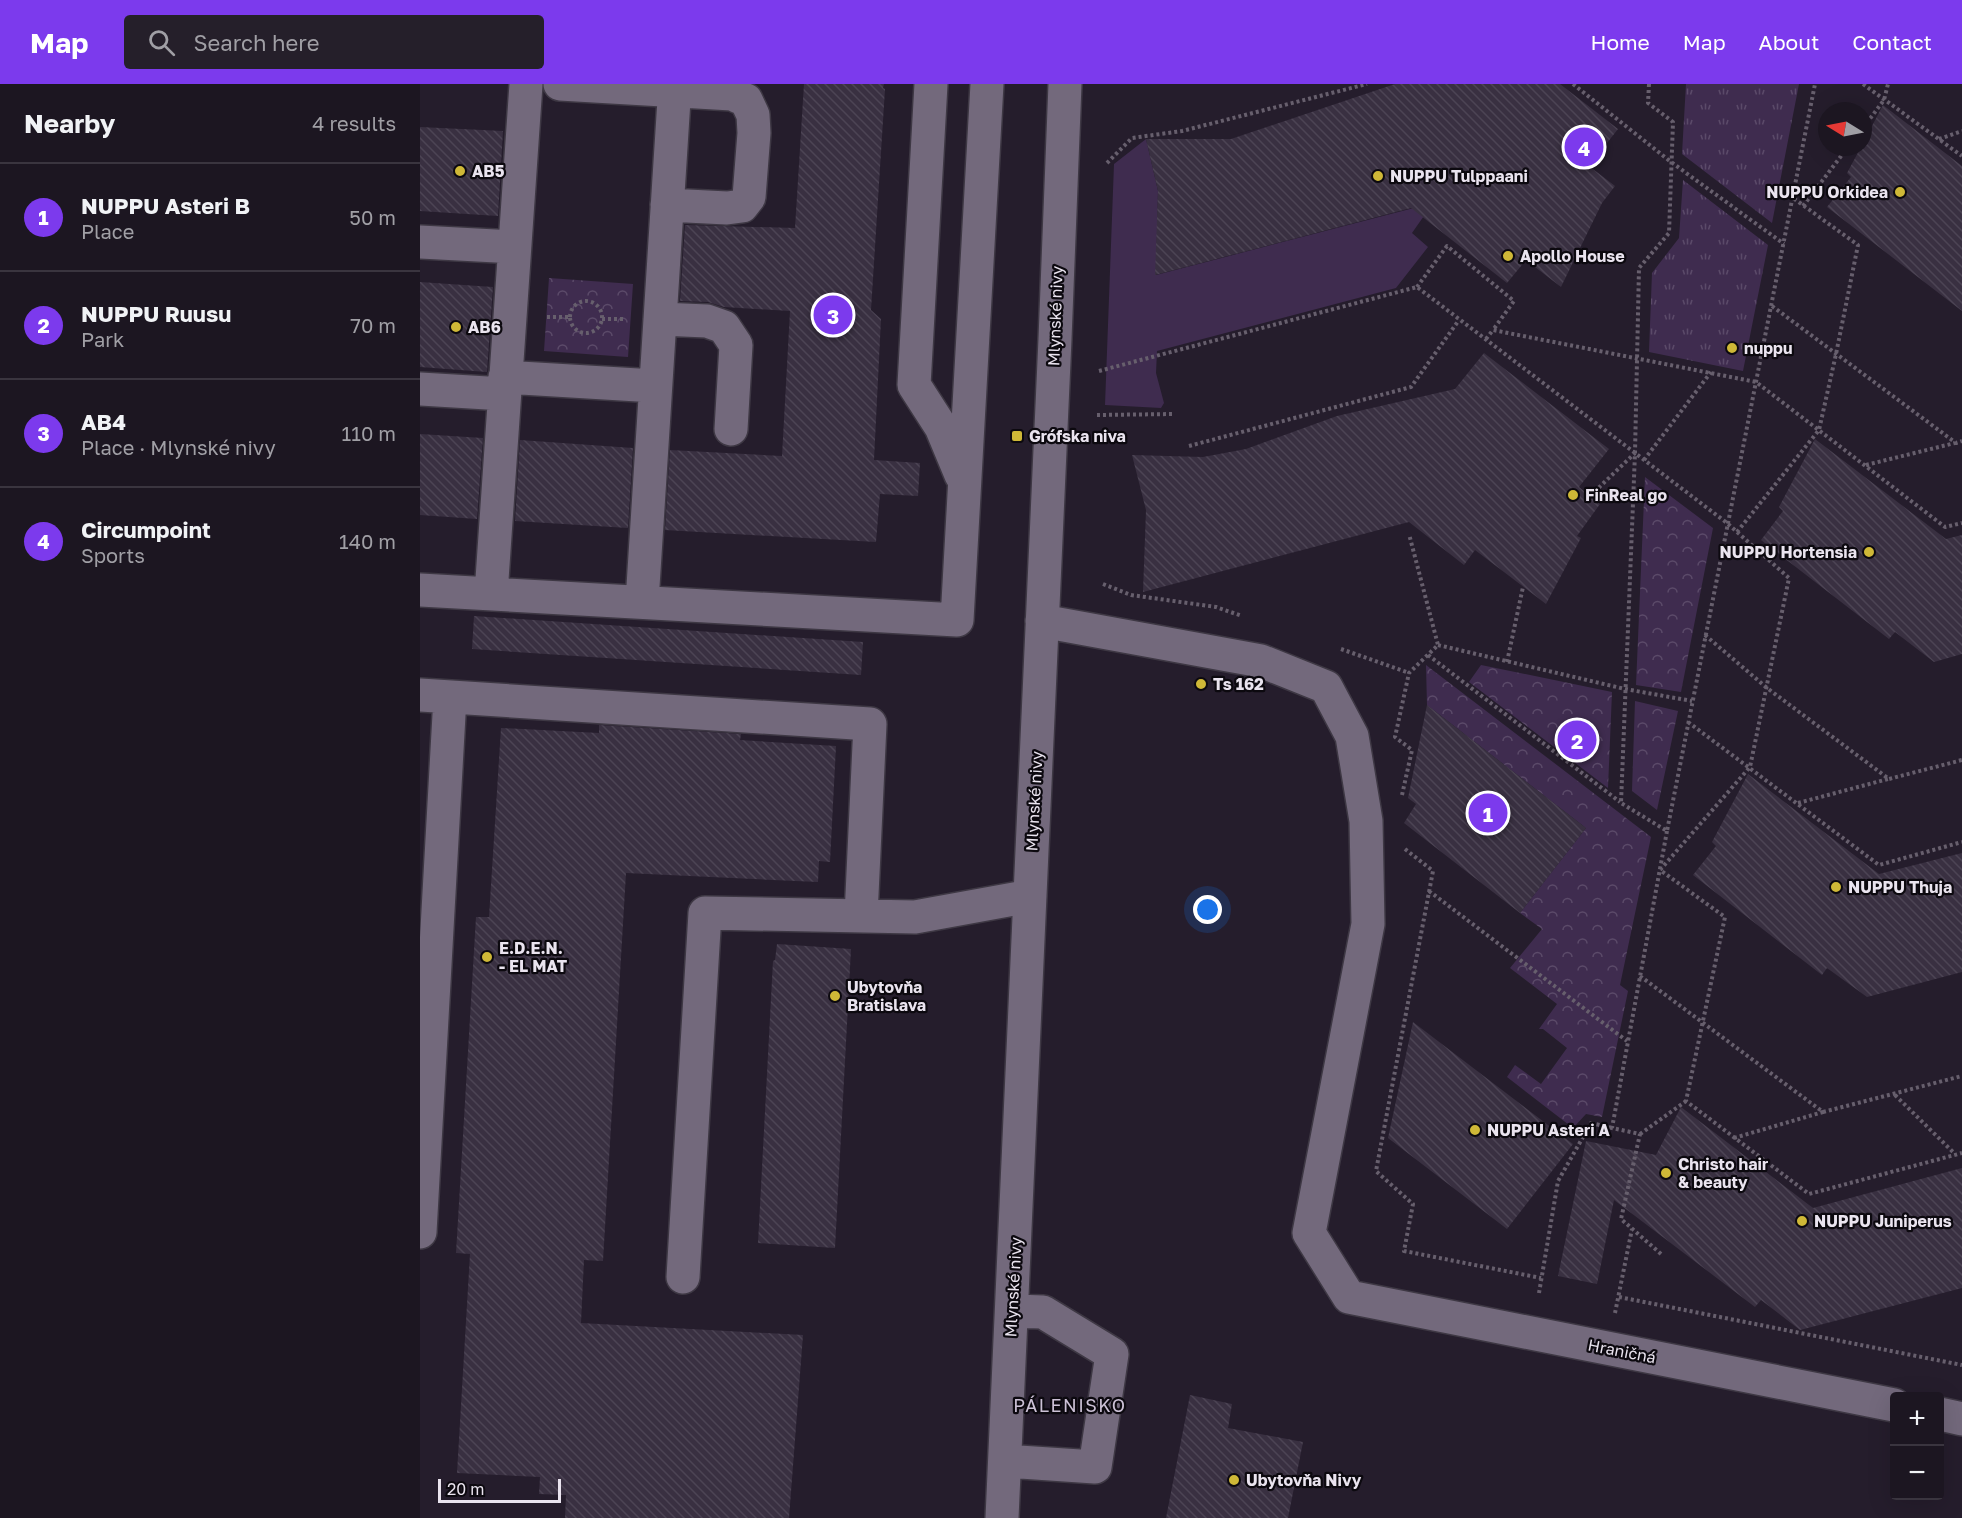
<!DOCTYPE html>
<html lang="en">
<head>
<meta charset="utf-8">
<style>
	:root { --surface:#1c1621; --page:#251f2a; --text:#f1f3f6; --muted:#a09fa5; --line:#3a353f; --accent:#7c3aed }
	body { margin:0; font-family:"Golos Text",sans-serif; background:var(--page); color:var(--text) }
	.controls { position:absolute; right:18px; bottom:18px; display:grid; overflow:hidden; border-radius:6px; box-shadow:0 6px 24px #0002 }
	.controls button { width:54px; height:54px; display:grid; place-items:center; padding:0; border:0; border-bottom:2px solid var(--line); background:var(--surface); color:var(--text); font:30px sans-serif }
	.compass { position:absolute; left:1398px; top:18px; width:54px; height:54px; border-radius:50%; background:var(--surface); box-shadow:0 6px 24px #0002; rotate:280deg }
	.scale { position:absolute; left:18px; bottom:15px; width:123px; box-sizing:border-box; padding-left:6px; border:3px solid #eae4ef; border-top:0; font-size:16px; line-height:21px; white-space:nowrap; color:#eae4ef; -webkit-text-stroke:4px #0c090f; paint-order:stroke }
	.you { position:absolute; left:788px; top:826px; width:21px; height:21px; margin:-15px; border:4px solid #fff; border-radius:50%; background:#1a73e8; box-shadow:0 0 0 9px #1a73e833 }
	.badge { display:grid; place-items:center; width:39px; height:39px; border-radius:50%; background:var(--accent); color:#fff; font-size:20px; font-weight:700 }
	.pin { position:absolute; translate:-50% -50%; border:3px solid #fff; box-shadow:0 2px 6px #0006 }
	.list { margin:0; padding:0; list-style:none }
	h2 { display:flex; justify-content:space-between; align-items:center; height:78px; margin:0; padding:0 24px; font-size:26px }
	h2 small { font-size:20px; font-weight:400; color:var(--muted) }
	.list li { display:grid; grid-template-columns:39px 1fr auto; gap:18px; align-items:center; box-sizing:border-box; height:108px; padding:0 24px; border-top:2px solid var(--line) }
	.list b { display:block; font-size:22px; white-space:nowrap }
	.list p { margin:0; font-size:20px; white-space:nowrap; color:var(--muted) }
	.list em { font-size:20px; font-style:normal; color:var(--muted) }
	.icon { flex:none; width:33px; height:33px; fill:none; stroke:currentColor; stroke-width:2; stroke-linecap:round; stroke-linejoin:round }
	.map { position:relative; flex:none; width:1542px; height:1434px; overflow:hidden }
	header { display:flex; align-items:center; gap:36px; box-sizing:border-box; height:84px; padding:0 30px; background:var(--accent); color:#fff }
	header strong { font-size:28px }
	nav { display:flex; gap:33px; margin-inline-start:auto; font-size:21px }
	.search { width:420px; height:54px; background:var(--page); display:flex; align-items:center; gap:15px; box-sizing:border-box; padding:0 21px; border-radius:6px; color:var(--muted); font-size:22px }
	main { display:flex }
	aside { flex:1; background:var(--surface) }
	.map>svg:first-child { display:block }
	.grass { fill:url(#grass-tufts) }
	.park { fill:url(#park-crowns) }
	.garden { fill:#3f2c4f }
	.building { fill:url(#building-back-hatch) }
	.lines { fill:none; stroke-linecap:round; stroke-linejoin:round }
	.minor-casing { stroke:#3e3844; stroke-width:36 }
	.path { stroke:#675f6d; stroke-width:4; stroke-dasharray:3 3; stroke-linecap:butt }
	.minor { stroke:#73697c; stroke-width:33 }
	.poi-dot { fill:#cfb837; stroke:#0c090f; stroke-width:2 }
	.labels { text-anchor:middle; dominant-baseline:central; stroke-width:4.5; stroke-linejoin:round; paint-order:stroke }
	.poi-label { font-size:16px; font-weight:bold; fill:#eae4ef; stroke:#0c090f; text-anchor:start }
	.street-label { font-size:16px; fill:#eae4ef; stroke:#0c090f }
	.neighbourhood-label { font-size:18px; letter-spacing:1.5px; fill:#ccc1d6; stroke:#0c090f }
</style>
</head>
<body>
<header>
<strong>Map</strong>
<div class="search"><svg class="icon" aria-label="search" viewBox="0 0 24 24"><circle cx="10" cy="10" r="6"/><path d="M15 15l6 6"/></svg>Search here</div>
<nav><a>Home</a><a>Map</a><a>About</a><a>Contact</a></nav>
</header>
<main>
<aside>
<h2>Nearby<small>4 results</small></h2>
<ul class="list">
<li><span class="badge">1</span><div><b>NUPPU Asteri B</b><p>Place</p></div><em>50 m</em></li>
<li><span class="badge">2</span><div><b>NUPPU Ruusu</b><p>Park</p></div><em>70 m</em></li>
<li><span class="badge">3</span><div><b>AB4</b><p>Place · Mlynské nivy</p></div><em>110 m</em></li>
<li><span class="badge">4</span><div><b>Circumpoint</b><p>Sports</p></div><em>140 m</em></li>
</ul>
</aside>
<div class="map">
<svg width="1542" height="1434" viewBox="0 0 1542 1434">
	<defs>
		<pattern id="grass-tufts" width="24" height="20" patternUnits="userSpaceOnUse" patternTransform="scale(1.5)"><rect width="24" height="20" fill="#3f2c4f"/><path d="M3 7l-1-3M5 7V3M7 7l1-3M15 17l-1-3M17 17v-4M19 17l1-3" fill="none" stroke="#5b4a69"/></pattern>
		<pattern id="park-crowns" width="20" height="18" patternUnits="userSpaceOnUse" patternTransform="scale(1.5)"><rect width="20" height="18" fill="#3f2c4f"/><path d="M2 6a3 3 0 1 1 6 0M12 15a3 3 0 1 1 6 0" fill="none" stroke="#5b4a69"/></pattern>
		<pattern id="building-back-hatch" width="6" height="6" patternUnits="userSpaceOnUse" patternTransform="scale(1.5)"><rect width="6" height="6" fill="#393041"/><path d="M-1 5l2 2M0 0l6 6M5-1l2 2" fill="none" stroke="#4c4454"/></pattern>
	</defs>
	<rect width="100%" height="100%" fill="#251d2c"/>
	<!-- grass -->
	<path class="grass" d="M1266 0H1379L1352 139 1262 70Z
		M1263 96 1348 161 1323 287 1229 268 1232 189 1259 154Z"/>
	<!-- park -->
	<path class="park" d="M129 194 213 200 208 273 124 267Z
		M1225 393 1293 444 1261 608 1216 601Z
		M1006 581 1231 753 1200 901 1208 907 1182 1033 1166 1030 1153 1044 1087 993 1095 981 1121 1000 1147 964 1123 945H1119L1137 920 1090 884 1122 845 1100 829 1166 744 1007 621Z
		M1061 581 1192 608 1188 704 1049 598Z
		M1215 617 1258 627 1237 726 1212 707Z"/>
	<!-- garden -->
	<path class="garden" d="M726 55 738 107 736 191 1013 119 992 149 1008 163 976 204 737 267 736 289 744 319 741 324 685 321 694 80Z"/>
	<!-- building -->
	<path class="building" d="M384 0H464L463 4 465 5 451 226 461 235 454 376 500 379 498 412 460 410 456 458 245 446 250 366 362 372 370 227 304 223 288 218 260 217 265 141 375 144Z
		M975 0H1140L1198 45 1169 82 1195 102 1182 119 1141 203 1106 176 1087 199 991 124 735 191 738 107 726 55H811Z
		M1463 21 1542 82V227L1407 123 1431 93 1427 89 1441 63H1443V59Z
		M0 43 83 47 78 132 0 127Z
		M0 198 73 203 67 288 0 283Z
		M1064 269 1189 365 1159 403 1180 420 1157 452 1161 454 1126 520 1055 466 1044 481 989 438 723 508 726 426 712 371 783 373 826 365 917 332 1035 305Z
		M0 350 63 354 57 435 0 431Z
		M1395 355 1526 455 1542 451V570L1514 578 1475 548 1469 555 1341 456 1363 427 1359 423Z
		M100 356 213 364 208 444 95 437Z
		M54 532 443 558 441 591 52 565Z
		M1007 621 1166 744 1100 829 984 739 996 720 988 714Z
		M179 641 321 650 320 656 416 662 410 778 399 777 398 798 206 789 183 1177 164 1176 161 1239 383 1251 369 1434H145L146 1411 119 1410 120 1393 37 1389 50 1170 36 1169 56 833H69L81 644 179 649Z
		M1328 690 1459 790 1542 769V888L1447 913 1407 884 1402 891 1273 791 1296 762 1292 758Z
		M357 860 431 865 415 1164 338 1159 353 877 355 876Z
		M993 938 1153 1060 1087 1145 968 1054Z
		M1261 1023 1393 1124 1542 1084V1204L1380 1246 1341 1216 1335 1223 1194 1116 1177 1200 1138 1192 1166 1057 1236 1071Z
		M770 1311 812 1320 808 1344 883 1358 868 1434H746Z"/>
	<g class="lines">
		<!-- minor casing -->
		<g class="minor-casing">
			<path id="minor" d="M140 0 312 10 326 16 333 31 334 49 329 113 322 122 307 124 247 121
				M511 0 494 301 521 343 541 391
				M0 158 94 163
				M240 235 287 237 304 243 316 261 311 345
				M85 293 235 302
				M0 305 84 310
				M0 506 537 536 567 0
				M71 510 106 0
				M222 518 255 0
				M622 537 841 577 906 603 932 652 946 737 948 840 889 1149 929 1213 1474 1321
				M0 611 450 640 441 832
				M0 1148 30 613
				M263 1193 285 829 495 833 610 812
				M1520 1330 1542 1335
				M585 1377 675 1383 692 1270 623 1228 592 1227
				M582 1434 635 255 645 0"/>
		</g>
		<!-- path -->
		<path class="path" d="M1153 0 1251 78 1364 160
			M1229 0 1228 19 1253 38 1249 149 1219 184 1215 369 1201 719 1247 747 1395 0
			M1443 0 1542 72
			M1443 44 1464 16 1468 0
			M1519 55 1542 47
			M687 79 712 54 762 47 947 0
			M1383 122 1428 63
			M997 203 1027 162 1094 217 1073 246
			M150 233a16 16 0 1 1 32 0a16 16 0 1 1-32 0Z
			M1352 222 1536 359 1542 357
			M127 233H149
			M182 235H203
			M1066 255 1073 246 1336 298 1525 443 1542 439
			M679 287 997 203 1307 439 1369 494 1330 683 1240 786 1305 833 1266 1017 1389 1110 1542 1069
			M677 331 755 330
			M769 362 991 303 1039 236
			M1224 376 1291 288
			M1446 381 1535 359
			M1170 412 1215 369
			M1317 448 1399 346 1416 270 1438 161 1373 114
			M683 500 711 511 796 523 822 532
			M1285 551 1347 604 1469 695 1542 676
			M1018 561 1205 605 1272 617
			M921 565 989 589
			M1008 571 1200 718
			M1087 578 1103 503
			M1268 638 1459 781 1542 758
			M982 711 992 666 975 653 989 589 1018 561 989 450
			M1378 719 1468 695
			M985 765 1013 787 956 1087 993 1120 984 1167 1121 1194
			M1009 807 1207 957
			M1220 892 1403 1028 1542 992
			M1475 1011 1535 1070
			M1220 1050 1266 1017
			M1314 1054 1403 1028
			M1241 1170 1201 1135 1220 1050 1192 1044 1247 747
			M1119 1209 1138 1097 1171 1039 1192 1044
			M1199 1213 1542 1281
			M1195 1229 1212 1145"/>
		<!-- minor -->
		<use href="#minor" class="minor"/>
	</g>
	<!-- markers -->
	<g class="poi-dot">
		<circle cx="40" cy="87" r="6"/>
		<circle cx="958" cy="92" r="6"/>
		<circle cx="1480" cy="108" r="6"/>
		<circle cx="1088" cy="172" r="6"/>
		<circle cx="36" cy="243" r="6"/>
		<circle cx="1312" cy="264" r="6"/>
		<rect x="591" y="346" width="12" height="12" rx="3"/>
		<circle cx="1153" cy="411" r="6"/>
		<circle cx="1449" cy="468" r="6"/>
		<circle cx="781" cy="600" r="6"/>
		<circle cx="1416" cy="803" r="6"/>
		<circle cx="67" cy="873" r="6"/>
		<circle cx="415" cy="912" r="6"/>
		<circle cx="1055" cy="1046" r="6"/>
		<circle cx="1246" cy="1089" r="6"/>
		<circle cx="1382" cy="1137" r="6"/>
		<circle cx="814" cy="1396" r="6"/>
	</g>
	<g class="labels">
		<!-- poi labels -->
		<g class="poi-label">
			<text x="52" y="87">AB5</text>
			<text x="970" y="92">NUPPU Tulppaani</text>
			<text x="1468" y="108" text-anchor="end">NUPPU Orkidea</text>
			<text x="1100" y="172">Apollo House</text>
			<text x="48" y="243">AB6</text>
			<text x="1324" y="264">nuppu</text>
			<text x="609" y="352">Grófska niva</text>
			<text x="1165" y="411">FinReal go</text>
			<text x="1437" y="468" text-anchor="end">NUPPU Hortensia</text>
			<text x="793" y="600">Ts 162</text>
			<text x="1428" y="803">NUPPU Thuja</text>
			<text x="79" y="864">E.D.E.N.<tspan x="79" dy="18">- EL MAT</tspan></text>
			<text x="427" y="903">Ubytovňa<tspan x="427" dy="18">Bratislava</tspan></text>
			<text x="1067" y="1046">NUPPU Asteri A</text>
			<text x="1258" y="1080">Christo hair<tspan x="1258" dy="18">&amp; beauty</tspan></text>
			<text x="1394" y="1137">NUPPU Juniperus</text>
			<text x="826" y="1396">Ubytovňa Nivy</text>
		</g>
		<!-- street labels -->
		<g class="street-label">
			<text transform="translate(635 232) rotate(-88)">Mlynské nivy</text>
			<text transform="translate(614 717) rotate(-87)">Mlynské nivy</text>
			<text transform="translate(593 1203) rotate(-87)">Mlynské nivy</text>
			<text transform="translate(1202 1267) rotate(11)">Hraničná</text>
		</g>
		<!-- neighbourhood labels -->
		<g class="neighbourhood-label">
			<text x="650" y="1321">PÁLENISKO</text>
		</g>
	</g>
</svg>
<div class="controls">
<button>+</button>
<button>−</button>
</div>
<svg class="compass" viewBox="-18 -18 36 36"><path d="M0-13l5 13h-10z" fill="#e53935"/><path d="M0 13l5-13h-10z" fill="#a09fa5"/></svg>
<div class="scale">20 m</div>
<div class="you"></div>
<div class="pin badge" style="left:1068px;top:729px">1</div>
<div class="pin badge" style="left:1157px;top:656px">2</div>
<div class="pin badge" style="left:413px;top:231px">3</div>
<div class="pin badge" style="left:1164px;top:63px">4</div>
</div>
</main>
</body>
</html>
